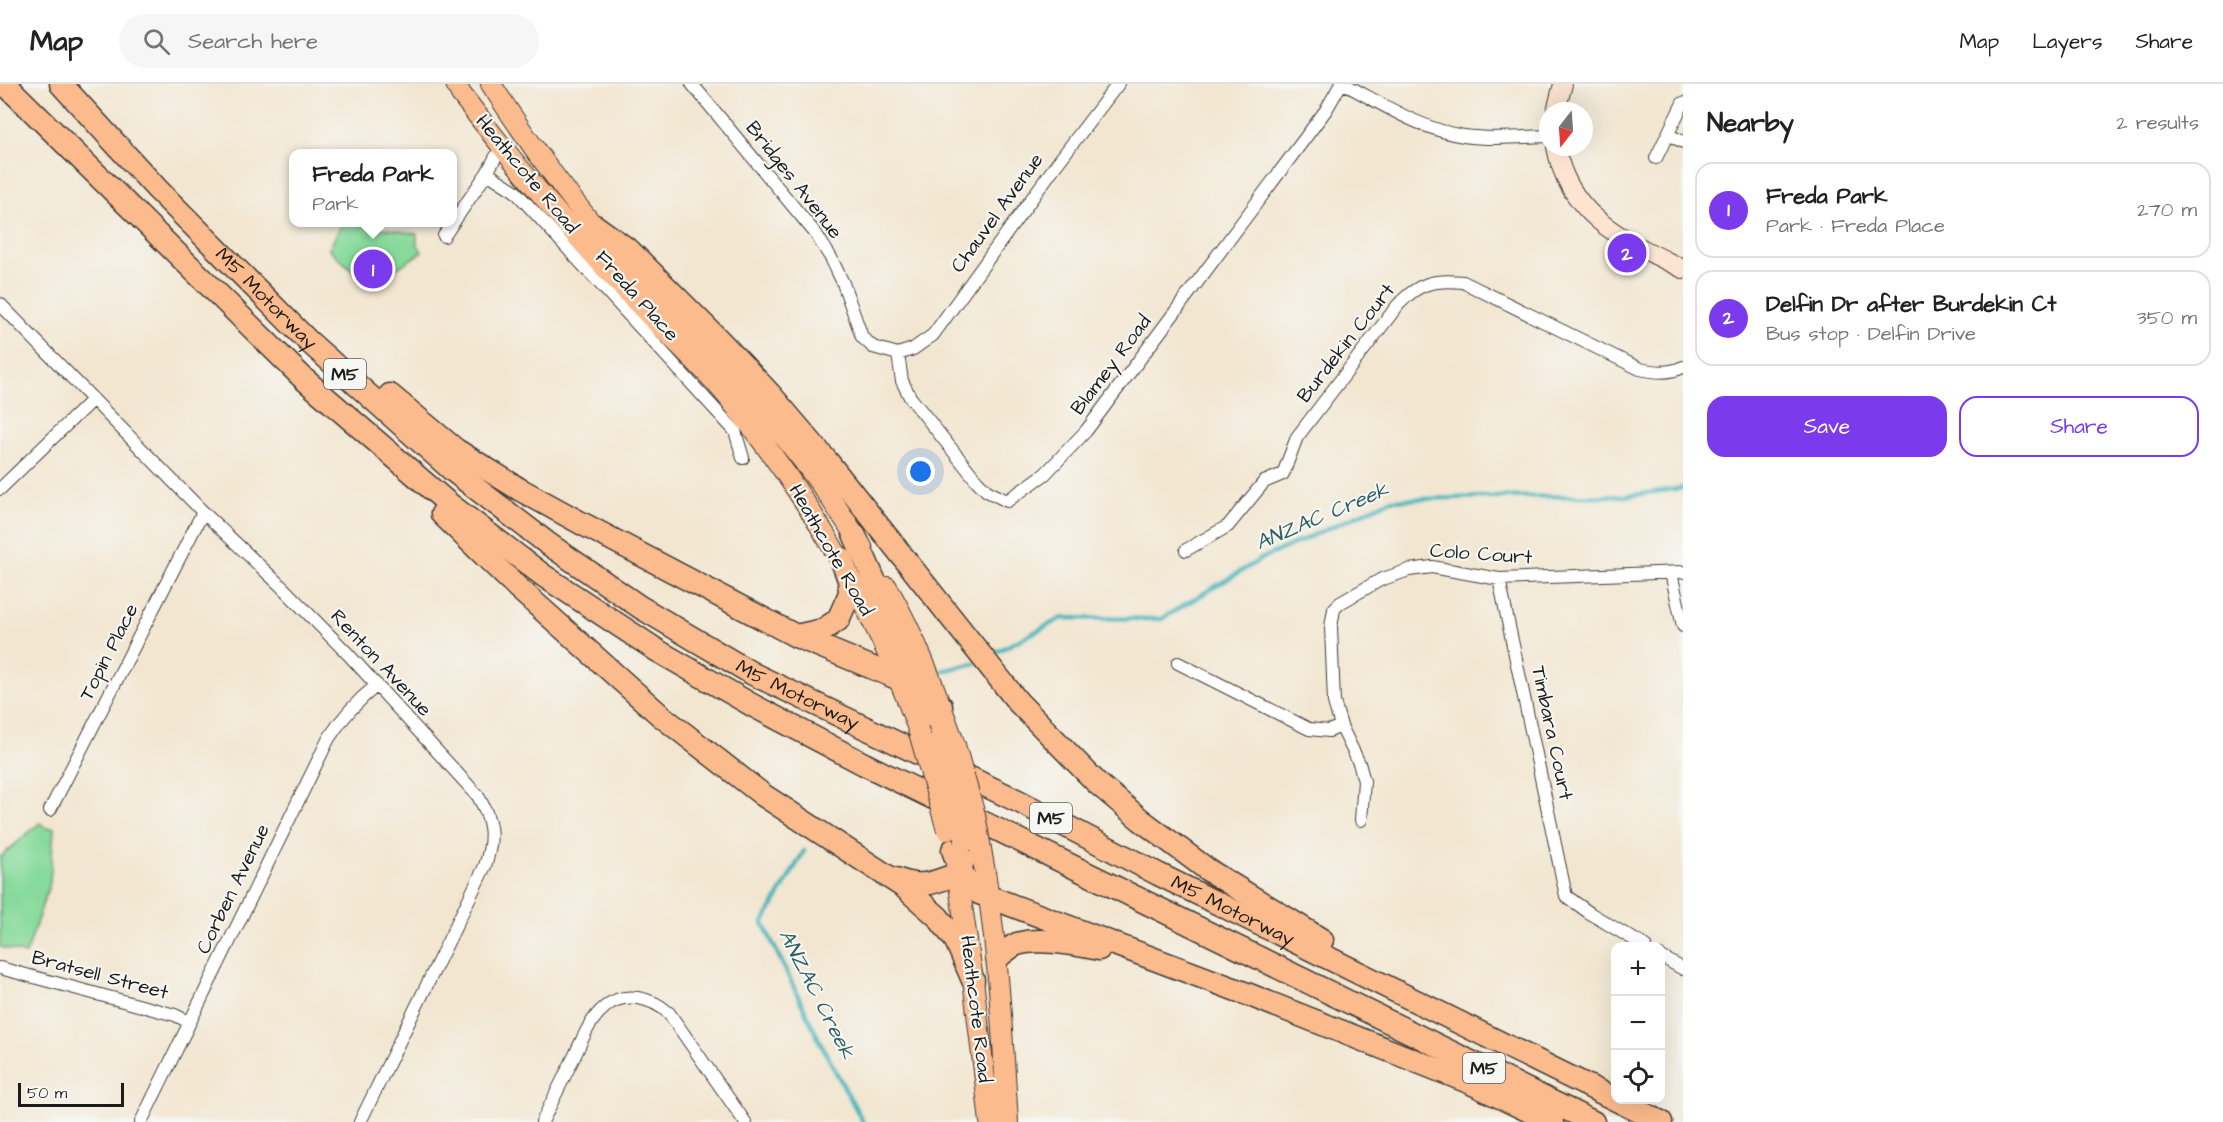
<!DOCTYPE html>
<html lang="en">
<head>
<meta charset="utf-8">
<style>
	:root { --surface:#fff; --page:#f6f6f6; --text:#222; --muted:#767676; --line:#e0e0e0; --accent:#7c3aed }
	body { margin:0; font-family:"Architects Daughter",sans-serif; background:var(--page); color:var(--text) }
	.controls { position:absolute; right:18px; bottom:18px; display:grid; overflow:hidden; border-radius:12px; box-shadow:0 6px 24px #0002 }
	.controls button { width:54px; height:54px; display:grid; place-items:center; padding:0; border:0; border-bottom:2px solid var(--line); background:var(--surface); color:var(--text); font:30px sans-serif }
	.compass { position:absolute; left:1539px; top:18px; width:54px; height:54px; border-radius:50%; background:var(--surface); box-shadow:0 6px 24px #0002; rotate:197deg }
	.scale { position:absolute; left:18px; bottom:15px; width:106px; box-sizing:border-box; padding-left:6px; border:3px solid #1c1c1c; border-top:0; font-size:16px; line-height:21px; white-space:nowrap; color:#1c1c1c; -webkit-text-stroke:4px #f6f6f2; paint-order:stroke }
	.you { position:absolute; left:921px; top:388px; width:21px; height:21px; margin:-15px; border:4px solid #fff; border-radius:50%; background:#1a73e8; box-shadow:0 0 0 9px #1a73e833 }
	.badge { display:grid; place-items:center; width:39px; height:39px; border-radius:50%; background:var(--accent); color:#fff; font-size:20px; font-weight:700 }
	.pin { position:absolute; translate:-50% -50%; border:3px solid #fff; box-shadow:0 2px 6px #0006 }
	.popup { position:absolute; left:289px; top:65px; width:168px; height:78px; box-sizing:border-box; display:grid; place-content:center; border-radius:12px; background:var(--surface); filter:drop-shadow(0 2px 4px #0005); font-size:20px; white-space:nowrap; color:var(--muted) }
	.popup b { font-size:22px; color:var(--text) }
	.popup::after { content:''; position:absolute; left:50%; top:100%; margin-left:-12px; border:12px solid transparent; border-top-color:var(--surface) }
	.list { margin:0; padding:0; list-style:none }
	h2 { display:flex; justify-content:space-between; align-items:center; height:78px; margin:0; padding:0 24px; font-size:26px }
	h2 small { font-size:20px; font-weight:400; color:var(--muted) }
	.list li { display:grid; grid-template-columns:39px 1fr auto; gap:18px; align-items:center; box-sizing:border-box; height:96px; margin:0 12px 12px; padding:0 12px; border:2px solid var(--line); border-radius:18px }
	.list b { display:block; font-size:22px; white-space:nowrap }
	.list p { margin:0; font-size:20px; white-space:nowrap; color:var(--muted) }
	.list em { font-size:20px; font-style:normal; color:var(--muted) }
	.actions { display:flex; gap:12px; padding:18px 24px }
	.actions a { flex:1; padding:14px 0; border:2px solid var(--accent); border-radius:18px; text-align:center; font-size:21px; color:var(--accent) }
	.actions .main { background:var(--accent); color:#fff }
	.icon { flex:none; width:33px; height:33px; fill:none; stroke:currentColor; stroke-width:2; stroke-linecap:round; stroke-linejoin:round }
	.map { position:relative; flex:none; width:1683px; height:1038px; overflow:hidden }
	header { display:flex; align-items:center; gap:36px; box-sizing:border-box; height:84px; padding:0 30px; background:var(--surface); border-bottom:2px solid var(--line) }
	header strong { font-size:28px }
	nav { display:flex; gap:33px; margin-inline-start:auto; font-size:21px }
	.search { width:420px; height:54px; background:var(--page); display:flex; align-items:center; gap:15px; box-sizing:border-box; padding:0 21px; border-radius:33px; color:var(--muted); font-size:22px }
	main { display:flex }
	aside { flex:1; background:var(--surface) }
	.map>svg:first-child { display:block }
	.green { fill:#88da9c; stroke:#527b5c; stroke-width:1.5 }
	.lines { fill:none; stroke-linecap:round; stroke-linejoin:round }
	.stream { stroke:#44b4bc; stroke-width:4.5 }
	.street-casing { stroke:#3c3a37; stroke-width:14 }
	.secondary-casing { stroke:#3c3a37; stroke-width:20 }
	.primary-casing { stroke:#3c3a37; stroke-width:22 }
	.highway-casing { stroke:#3c3a37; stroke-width:25 }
	.street { stroke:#fff; stroke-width:12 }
	.secondary { stroke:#fde4d1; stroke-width:18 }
	.primary { stroke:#fbbb8d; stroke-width:20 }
	.highway { stroke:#fbbb8d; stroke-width:22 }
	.primary-bridge-casing { stroke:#3c3a37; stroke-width:22; stroke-linecap:butt }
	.highway-bridge-casing { stroke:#3c3a37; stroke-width:25; stroke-linecap:butt }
	.primary-bridge { stroke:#fbbb8d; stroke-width:20 }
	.highway-bridge { stroke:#fbbb8d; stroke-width:22 }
	.labels { text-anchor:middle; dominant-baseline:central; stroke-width:4.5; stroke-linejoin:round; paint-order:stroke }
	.shield { fill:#f6f6f2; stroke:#5d5d5c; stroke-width:1.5 }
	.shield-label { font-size:18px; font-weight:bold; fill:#1c1c1c }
	.street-label { font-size:20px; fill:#1c1c1c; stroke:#f6f6f2 }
	.water-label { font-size:21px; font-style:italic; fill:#2e6064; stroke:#f6f6f2 }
</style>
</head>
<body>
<header>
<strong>Map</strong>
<div class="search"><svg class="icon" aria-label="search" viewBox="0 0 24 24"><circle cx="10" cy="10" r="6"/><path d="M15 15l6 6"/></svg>Search here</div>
<nav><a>Map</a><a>Layers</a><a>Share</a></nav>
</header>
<main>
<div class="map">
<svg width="1683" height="1038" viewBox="0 0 1683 1038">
	<rect width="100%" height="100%" fill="#f6f6f2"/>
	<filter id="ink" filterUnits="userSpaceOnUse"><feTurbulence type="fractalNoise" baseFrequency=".0167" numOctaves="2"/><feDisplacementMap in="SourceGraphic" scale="12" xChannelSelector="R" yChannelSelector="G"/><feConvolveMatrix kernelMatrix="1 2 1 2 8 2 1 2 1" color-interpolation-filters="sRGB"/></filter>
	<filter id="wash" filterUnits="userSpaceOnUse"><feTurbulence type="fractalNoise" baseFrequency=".008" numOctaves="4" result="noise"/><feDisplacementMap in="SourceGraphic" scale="24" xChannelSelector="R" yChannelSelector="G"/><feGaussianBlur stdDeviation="1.35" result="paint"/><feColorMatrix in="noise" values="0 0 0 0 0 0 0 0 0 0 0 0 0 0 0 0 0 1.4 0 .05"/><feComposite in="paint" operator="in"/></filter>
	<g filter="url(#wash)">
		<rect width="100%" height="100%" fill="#f2e6d0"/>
		<!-- green -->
		<path class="green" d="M347 138 417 150V159L422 168 370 202 329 165 342 139Z
			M40 739 47 744H54L50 798 26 870 0 863V773Z"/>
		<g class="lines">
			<!-- stream -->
			<path class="stream" d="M996 568 1062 534 1161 535 1263 474 1391 416 1484 413 1626 412 1683 404
				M942 587 975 579
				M804 767 763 839 822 962 863 1038"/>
		</g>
	</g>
	<g filter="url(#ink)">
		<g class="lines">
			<!-- street casing -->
			<g class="street-casing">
				<path id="street" d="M692 0 816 150 831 174 843 199 862 253 873 263 898 270
					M1344 0C1381 19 1421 46 1464 52 1491 56 1520 53 1548 52
					M1669 51 1683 58
					M1656 74 1683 19
					M487 89 515 107 735 347 743 374
					M444 152 487 89 501 63
					M0 220 203 428 282 503 348 570 478 712C493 738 494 754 485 782L360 1038
					M898 270 902 297 910 313 977 397 987 407 1007 417 1045 390 1086 347 1326 26 1341 0
					M898 270 913 265 933 251 1056 81 1118 0
					M0 405 93 315
					M1186 466 1228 442 1264 398 1283 390 1297 353 1398 221C1418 199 1434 195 1463 198L1640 285C1655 288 1669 290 1683 283
					M1671 489 1683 542
					M1499 495 1566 812 1591 830 1645 862
					M1178 579 1309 645 1329 647 1341 642
					M50 726 203 428
					M1361 736 1364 697 1359 679 1341 642 1334 618 1331 543 1334 525 1340 519 1380 496 1409 486 1432 483 1499 495 1683 488
					M1660 872 1683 885
					M0 884 175 931 189 938
					M141 1038 329 654C343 632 357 617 377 601
					M542 1038C553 1016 564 993 575 971 583 954 590 935 605 923 624 906 652 914 669 929L745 1038"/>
			</g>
			<!-- secondary casing -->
			<g class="secondary-casing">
				<path id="secondary" d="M1556 27 1563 0
					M1556 63C1569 134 1625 156 1683 185"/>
			</g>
			<!-- primary casing -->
			<g class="primary-casing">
				<path id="primary" d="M456 0 461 10C514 80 571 147 630 211 662 246 698 276 728 313 810 414 874 522 918 645
					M491 0C535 70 587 137 642 199 681 243 724 283 763 328 800 370 833 415 862 463
					M887 503C916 553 936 607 955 661
					M981 765C998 855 1002 946 1008 1038
					M956 781 973 896 990 1038"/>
			</g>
			<!-- highway casing -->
			<g class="highway-casing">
				<g id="highway">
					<path d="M5 0 304 295 449 420 544 492 658 567 752 621 864 680 1593 1038"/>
					<path id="s1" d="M61 0 157 105 308 257 451 385 547 459 640 523 753 590 1020 718 1158 790 1661 1038"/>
					<path d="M595 142 631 168 719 256 770 310 827 377 1018 618 1097 699 1141 736 1208 786 1322 856"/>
					<path d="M390 311 456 366 519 405 581 439 796 552 921 604 941 622"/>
					<path d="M442 430 517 503 660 631 763 711 904 803 938 833 956 857 973 896"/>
					<path d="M854 450 911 580 940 656"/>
					<path d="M796 552 823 546 838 536 850 509 849 496 841 474"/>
					<path d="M953 766C959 783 964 798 979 809L1247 910 1471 999 1552 1038"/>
					<path d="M896 795C924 806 932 798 958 790L964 775"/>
					<path d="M997 874C1003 869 1010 863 1017 860 1040 853 1076 860 1099 865"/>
				</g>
			</g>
			<!-- street -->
			<use href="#street" class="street"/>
			<!-- secondary -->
			<use href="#secondary" class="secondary"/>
			<!-- primary -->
			<use href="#primary" class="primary"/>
			<!-- highway -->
			<use href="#highway" class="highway"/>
			<!-- primary-bridge casing -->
			<g class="primary-bridge-casing">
				<path id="primary-bridge" d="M918 645 947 746
					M955 661 975 731 981 765"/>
			</g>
			<!-- highway-bridge casing -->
			<g class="highway-bridge-casing">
				<path id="highway-bridge" d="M940 656 962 734 966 756"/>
			</g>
			<!-- primary-bridge -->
			<use href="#primary-bridge" class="primary-bridge"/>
			<!-- highway-bridge -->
			<use href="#highway-bridge" class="highway-bridge"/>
		</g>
	</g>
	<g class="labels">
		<!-- shield labels -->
		<g class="shield">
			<rect x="324" y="275" width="42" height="30" rx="4.5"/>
			<rect x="1030" y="719" width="42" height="30" rx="4.5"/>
			<rect x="1463" y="969" width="42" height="30" rx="4.5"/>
		</g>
		<g class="shield-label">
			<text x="345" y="290">M5</text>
			<text x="1051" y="734">M5</text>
			<text x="1484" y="984">M5</text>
		</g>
		<!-- street labels -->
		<g class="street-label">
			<text transform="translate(527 90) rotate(50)">Heathcote Road</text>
			<text transform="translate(794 96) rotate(52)">Bridges Avenue</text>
			<text transform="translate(997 129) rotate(-54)">Chauvel Avenue</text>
			<text transform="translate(637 212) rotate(48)">Freda Place</text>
			<text stroke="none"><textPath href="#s1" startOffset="297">M5 Motorway</textPath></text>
			<text transform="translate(1346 259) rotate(-52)">Burdekin Court</text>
			<text transform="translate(1111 281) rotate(-53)">Blamey Road</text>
			<text transform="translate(831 466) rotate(60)">Heathcote Road</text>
			<text transform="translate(1481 470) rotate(4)">Colo Court</text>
			<text transform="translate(109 568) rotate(-63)">Topin Place</text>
			<text transform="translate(381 579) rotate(47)">Renton Avenue</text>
			<text stroke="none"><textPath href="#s1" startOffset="963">M5 Motorway</textPath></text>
			<text transform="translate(1552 649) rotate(78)">Timbara Court</text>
			<text transform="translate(233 805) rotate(-64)">Corben Avenue</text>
			<text stroke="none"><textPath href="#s1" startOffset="1449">M5 Motorway</textPath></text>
			<text transform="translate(100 891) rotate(15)">Bratsell Street</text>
			<text transform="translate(976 925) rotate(83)">Heathcote Road</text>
		</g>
		<!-- water labels -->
		<g class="water-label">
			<text transform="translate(1322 432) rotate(-23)">ANZAC Creek</text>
			<text transform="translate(817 910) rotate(63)">ANZAC Creek</text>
		</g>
	</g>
</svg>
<div class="controls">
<button>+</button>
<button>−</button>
<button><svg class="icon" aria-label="locate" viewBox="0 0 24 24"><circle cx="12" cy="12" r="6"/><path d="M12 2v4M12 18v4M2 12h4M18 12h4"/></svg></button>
</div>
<svg class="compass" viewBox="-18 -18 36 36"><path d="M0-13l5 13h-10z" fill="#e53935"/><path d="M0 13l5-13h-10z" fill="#767676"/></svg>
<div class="scale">50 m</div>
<div class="you"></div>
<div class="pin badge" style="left:373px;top:185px">1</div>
<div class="popup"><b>Freda Park</b>Park</div>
<div class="pin badge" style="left:1627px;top:169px">2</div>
</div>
<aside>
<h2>Nearby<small>2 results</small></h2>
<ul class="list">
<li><span class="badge">1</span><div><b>Freda Park</b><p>Park · Freda Place</p></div><em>270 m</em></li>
<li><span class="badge">2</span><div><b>Delfin Dr after Burdekin Ct</b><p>Bus stop · Delfin Drive</p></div><em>350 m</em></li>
</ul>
<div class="actions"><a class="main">Save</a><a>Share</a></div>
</aside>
</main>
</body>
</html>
